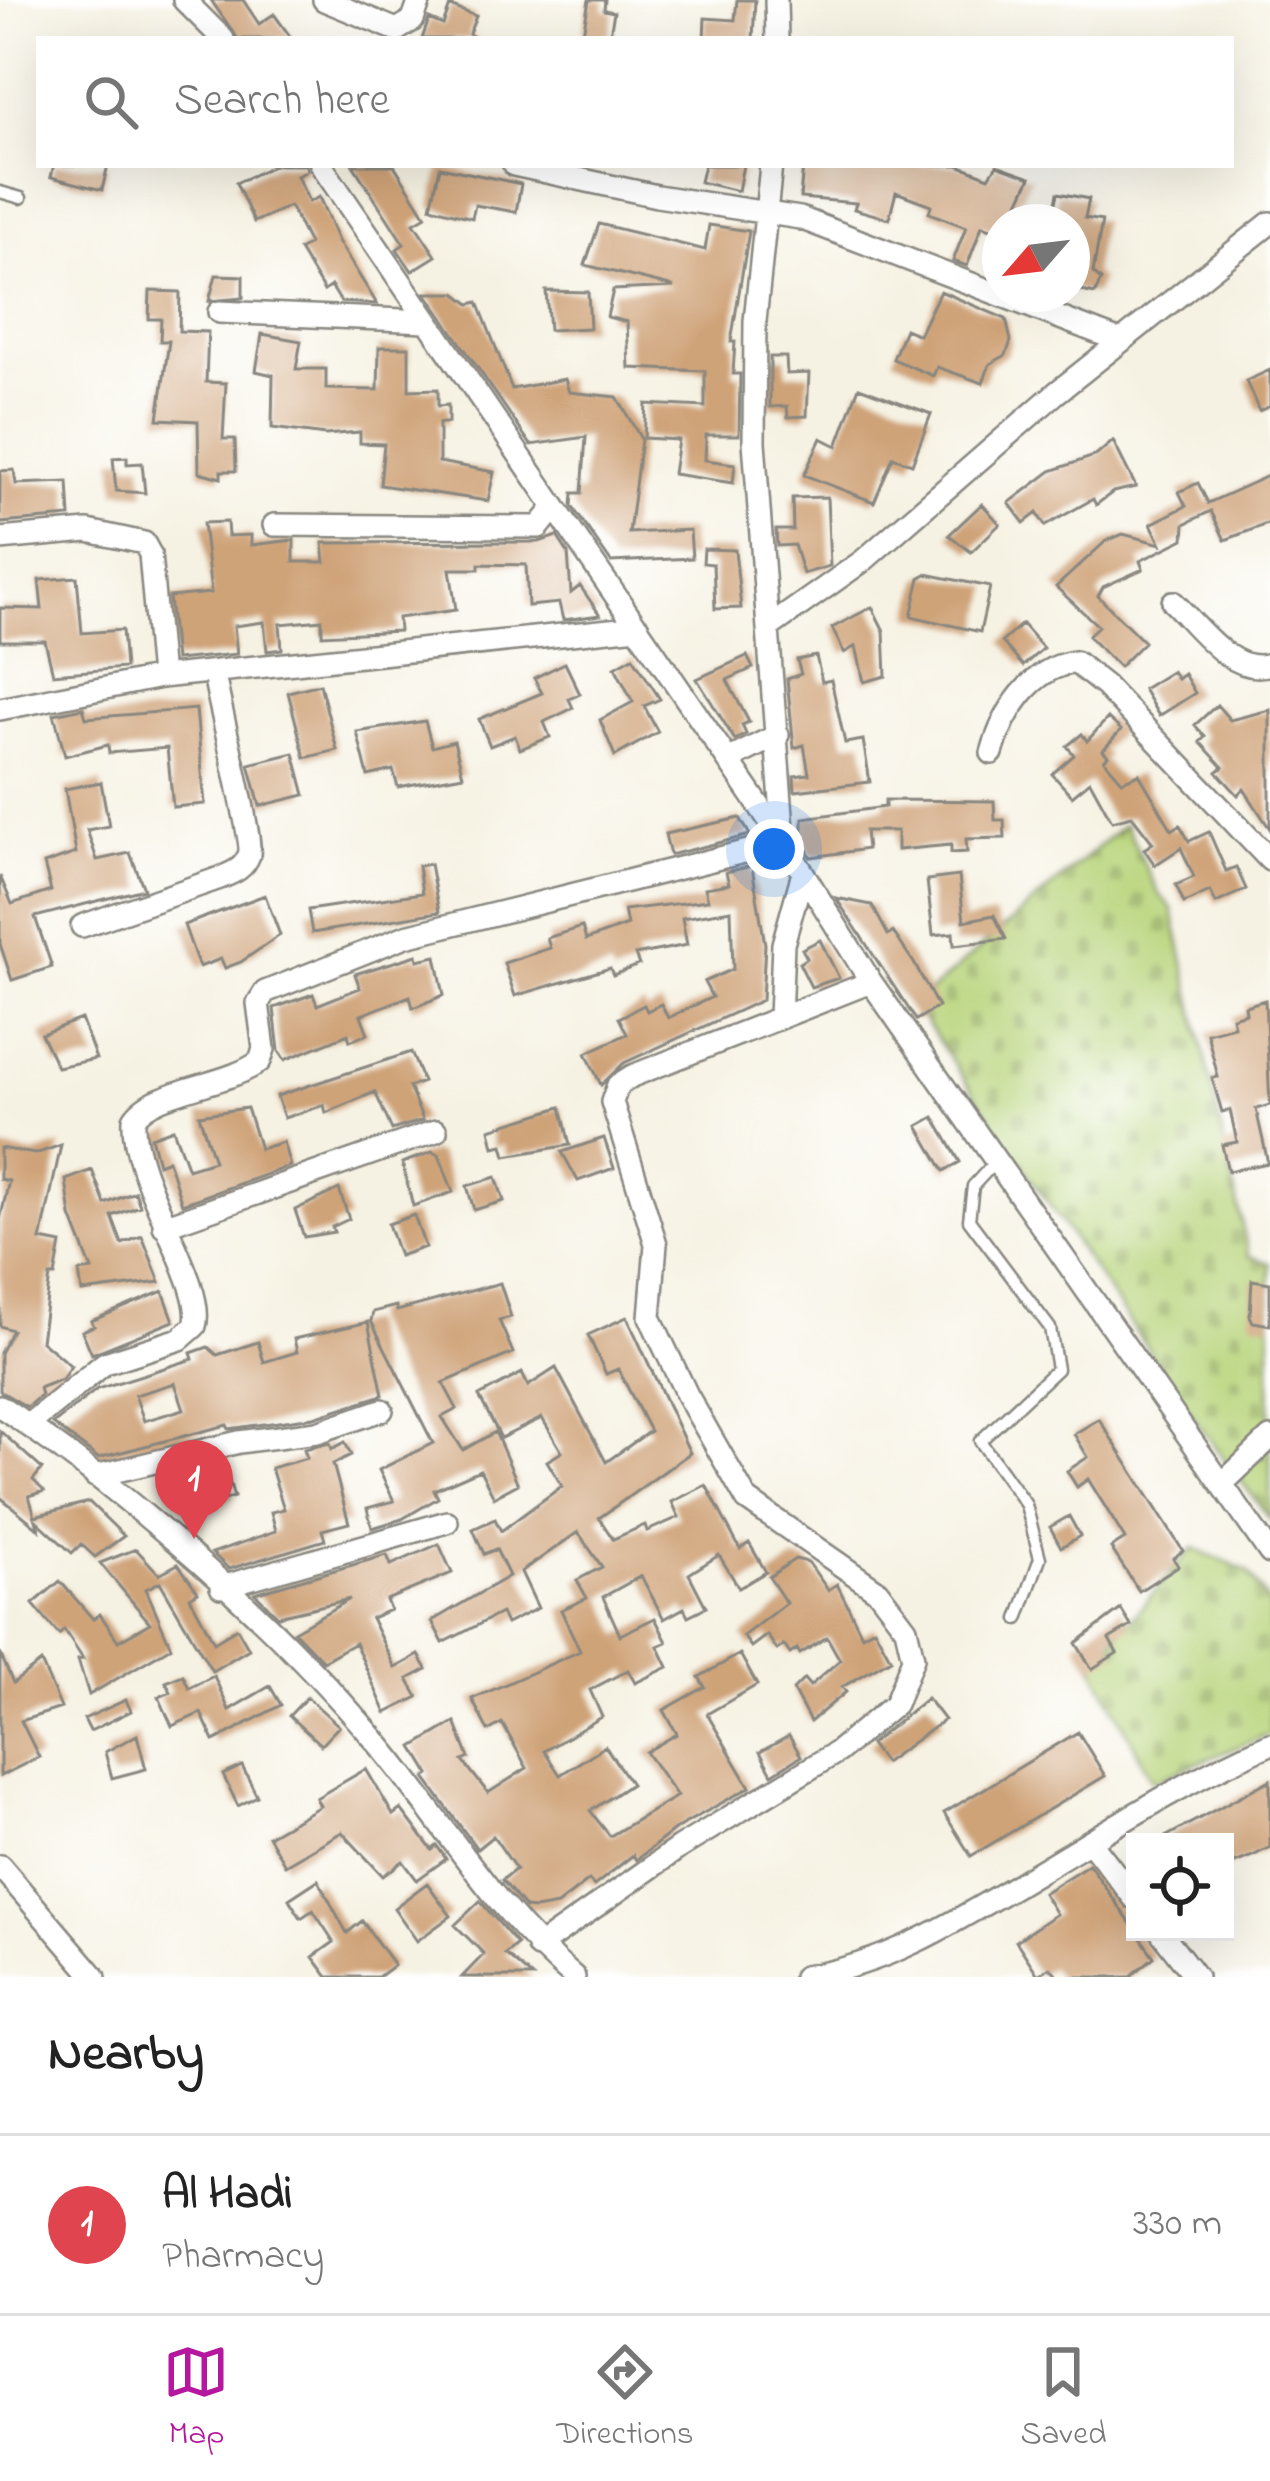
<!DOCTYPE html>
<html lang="en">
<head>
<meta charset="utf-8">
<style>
	:root { --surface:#fff; --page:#f2f2f2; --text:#222; --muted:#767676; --line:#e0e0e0; --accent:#b5179e }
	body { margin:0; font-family:"Indie Flower",sans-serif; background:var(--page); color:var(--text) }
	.controls { position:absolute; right:36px; bottom:36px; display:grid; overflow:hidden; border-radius:0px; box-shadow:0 12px 48px #0002 }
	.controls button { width:108px; height:108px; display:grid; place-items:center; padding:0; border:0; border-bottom:3px solid var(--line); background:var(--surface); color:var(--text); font:60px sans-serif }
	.compass { position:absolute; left:982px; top:204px; width:108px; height:108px; border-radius:50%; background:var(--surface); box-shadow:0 12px 48px #0002; rotate:242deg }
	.you { position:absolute; left:774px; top:849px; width:42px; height:42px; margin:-30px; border:9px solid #fff; border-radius:50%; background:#1a73e8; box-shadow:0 0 0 18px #1a73e833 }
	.badge { display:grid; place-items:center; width:78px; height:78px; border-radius:50%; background:var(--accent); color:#fff; font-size:39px; font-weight:700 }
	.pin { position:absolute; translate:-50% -99px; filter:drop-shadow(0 3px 6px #0008) }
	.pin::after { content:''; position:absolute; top:63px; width:42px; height:36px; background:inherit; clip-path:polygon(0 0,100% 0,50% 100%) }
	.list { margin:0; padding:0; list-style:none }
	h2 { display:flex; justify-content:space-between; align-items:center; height:156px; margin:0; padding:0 48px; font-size:51px }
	h2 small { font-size:39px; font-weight:400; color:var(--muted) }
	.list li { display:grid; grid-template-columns:78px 1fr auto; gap:36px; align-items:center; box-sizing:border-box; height:180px; padding:0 48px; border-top:3px solid var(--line) }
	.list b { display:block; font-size:45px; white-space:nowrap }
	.list p { margin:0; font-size:39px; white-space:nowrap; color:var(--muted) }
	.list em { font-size:39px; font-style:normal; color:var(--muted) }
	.icon { flex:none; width:66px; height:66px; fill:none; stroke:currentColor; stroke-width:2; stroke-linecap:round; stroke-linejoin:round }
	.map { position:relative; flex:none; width:1270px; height:1977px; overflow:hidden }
	.search { position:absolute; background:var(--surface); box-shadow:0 12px 48px #0002; left:36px; right:36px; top:36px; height:132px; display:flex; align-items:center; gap:30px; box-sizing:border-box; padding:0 42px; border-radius:0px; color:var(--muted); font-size:45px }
	.sheet { height:336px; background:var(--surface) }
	nav { display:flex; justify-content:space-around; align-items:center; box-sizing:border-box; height:168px; border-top:3px solid var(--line); background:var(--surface); font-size:33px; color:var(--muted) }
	nav a { display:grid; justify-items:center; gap:6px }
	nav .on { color:var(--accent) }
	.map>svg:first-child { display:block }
	.cemetery { fill:url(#cemetery-stones); stroke:#6a784b; stroke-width:3 }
	.building { fill:#cfa378; fill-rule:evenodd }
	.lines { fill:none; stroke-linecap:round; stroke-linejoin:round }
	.lane-casing { stroke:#898780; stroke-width:15 }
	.street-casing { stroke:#898780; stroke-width:26 }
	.lane { stroke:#fff; stroke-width:10 }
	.street { stroke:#fff; stroke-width:21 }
</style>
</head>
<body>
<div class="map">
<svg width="1270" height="1977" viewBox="0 0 1270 1977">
	<defs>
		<pattern id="cemetery-stones" width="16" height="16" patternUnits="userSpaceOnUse" patternTransform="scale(3)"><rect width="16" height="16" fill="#b8d47a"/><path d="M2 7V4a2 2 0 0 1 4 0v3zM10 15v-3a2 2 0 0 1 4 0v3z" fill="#9eb569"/></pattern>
	</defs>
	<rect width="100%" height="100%" fill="#fff"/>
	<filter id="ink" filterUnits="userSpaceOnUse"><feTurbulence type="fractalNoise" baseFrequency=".00833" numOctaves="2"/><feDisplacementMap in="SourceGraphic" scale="24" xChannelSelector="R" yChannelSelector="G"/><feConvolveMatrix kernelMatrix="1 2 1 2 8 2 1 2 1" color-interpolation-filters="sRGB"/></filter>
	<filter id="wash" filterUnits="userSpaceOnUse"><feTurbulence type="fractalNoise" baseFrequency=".004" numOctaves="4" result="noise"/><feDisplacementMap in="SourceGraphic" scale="48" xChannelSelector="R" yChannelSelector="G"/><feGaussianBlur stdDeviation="2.7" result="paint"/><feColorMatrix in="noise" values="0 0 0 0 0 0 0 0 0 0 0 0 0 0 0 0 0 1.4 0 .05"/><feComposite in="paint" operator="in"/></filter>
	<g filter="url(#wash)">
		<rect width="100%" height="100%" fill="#f6f2e3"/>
		<!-- cemetery -->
		<path class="cemetery" d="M1125 824 1158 893 1172 908 1249 1256 1270 1263V1519L1204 1432 914 1005Z
			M1193 1548 1247 1571 1270 1605V1734L1153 1781 1092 1664Z"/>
		<g id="blocks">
			<!-- building -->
			<path class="building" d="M211 0H243L259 24 274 14 292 39H238Z
				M589 0H605L604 10 614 12 609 39H582Z
				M737 0H755L753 39H704L705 18 735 20Z
				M450 6 476 16 469 34 478 39H422L429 19 443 25Z
				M54 165H108L102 190 51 177Z
				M275 165H306L307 171 297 176 309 202 319 197 338 241 377 304 341 302 331 286 324 291 299 250 309 244 290 206 254 222 236 183Z
				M353 165H394L426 216 414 223 436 256 412 271 397 249 404 244Z
				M704 165H743L738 191 700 182Z
				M803 165H958L989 177 997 165 1031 177 1010 222H1000V232L982 226 967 266 953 261 966 227 929 213 931 205 896 192 889 219 854 209 856 203 800 198Z
				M440 167 521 184 516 212 475 205 472 218 431 207Z
				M1058 193 1089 199 1085 218 1102 221 1093 273 1101 280 1095 294 1072 289V222H1052Z
				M599 224 705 250 709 225 749 231 731 342H735L733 374H740L739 435H706L705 460 735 464 733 483 673 474 678 440 644 438 646 404 705 407V371L629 368 627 322 607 317 613 290 674 287 585 265Z
				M216 275 243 276V298L209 301Z
				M150 291 180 292 179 331 208 332 206 382 226 383 223 439H235L236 471H221V478L199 472 198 421 158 419 169 341H160L161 319H149Z
				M546 291 588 292 590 328 549 330Z
				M940 291 1006 319 1011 341 1006 355 990 364 983 383 937 367 933 376 893 359 905 329 919 335Z
				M426 293H456L470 304 478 302 512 389 565 379 569 392 617 397 641 439 629 533 690 530 692 558 611 562 572 506 573 493H582L586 437 531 445Z
				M262 334 301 341 296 369H326V389L378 390 379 347H409V390L438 389V406L448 405V423H439V462L494 472 488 501 380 485 384 444 360 443V432L325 435 272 428 273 375 256 371Z
				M770 357H786L787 374 809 373 807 416 788 417 787 406 770 407Z
				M1270 370V406L1259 411 1246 381Z
				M859 387 931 414 912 464 893 457 874 502 804 475 821 438 837 446Z
				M1113 441 1136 487 1113 492 1096 505 1093 499 1045 526 1037 513 1024 523 1009 503 1051 471 1097 455Z
				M127 457V464L142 463 145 493 116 491 113 458Z
				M14 470 16 484 68 482 70 517 0 523V471Z
				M1270 475V523L1225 540 1211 511 1185 524 1184 539 1140 561 1143 569 1103 587 1098 596 1144 642 1119 667 1088 636 1098 626 1056 587 1106 541 1123 534 1161 544 1151 524 1186 506 1179 492 1198 483 1208 503Z
				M827 497 830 566 803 574 794 545 777 546 776 530H793L792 498Z
				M982 504 1000 524 971 552 949 535Z
				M227 522 228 536 251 535V545L294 540V562H325L323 543 539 542 557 536 568 553 571 593 580 586 600 615 563 620 559 603 528 606 526 565 479 564V569H450L456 610 398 618 399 631 322 635V620L280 624 282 649 267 651 264 622 234 626 237 654 175 660 169 597 211 593 203 523Z
				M704 549 735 550 741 608 715 609 713 564 703 563Z
				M926 574 990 587 980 632 911 616 920 578Z
				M77 577 82 633 122 630 125 668 53 674 45 641H0V608L42 609 39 580Z
				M872 607 884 631 886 676 864 682 856 646 844 653 832 628Z
				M1022 624 1043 648 1023 666 1002 642Z
				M747 656 753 668 727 680 749 722 742 725 746 734 735 740 697 679Z
				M816 656 822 682 831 680 845 743 863 740 870 782 795 791 794 776 809 774 804 745 794 748 787 679 801 674 797 660Z
				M633 657 660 699 644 706 658 732 615 756 600 720 633 702 615 667Z
				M565 663 580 694 569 699 573 708 544 722 550 737 520 749 515 736 490 746 479 719 542 693 534 678Z
				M1172 671 1177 679 1184 674 1195 693 1159 716 1143 689Z
				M320 684 337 750 305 758 288 692Z
				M1217 705 1230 720 1270 710V829L1244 789 1238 795 1217 772 1223 767 1200 742 1205 737 1195 725Z
				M83 708 86 718 196 709 205 804 173 807 167 748 109 753 108 745 65 756 54 714Z
				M1108 718 1121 730 1103 750 1108 756 1104 760 1122 781 1139 774 1172 830 1180 825 1189 841 1209 832 1226 871 1236 867 1246 889 1216 903 1210 891 1184 903 1176 885 1194 877 1181 848 1155 865 1144 849 1153 843 1132 816 1112 821 1090 781 1072 796 1052 774 1074 755 1067 746 1082 734 1087 741Z
				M425 721 432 747 454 741 463 775 398 787 393 770 368 776 357 732Z
				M294 753 305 795 260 806 249 764Z
				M101 782 109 826 87 830 97 860 130 853 144 889 35 917 52 967 12 980 0 944V876L12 904 51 891 44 864 76 853 65 789Z
				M885 800 994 801 995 820H1004L1005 838 966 839 967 852 951 853V845L897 850V831H865L867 849 811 857 803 843V818L885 807Z
				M740 818 750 835 670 855 665 834Z
				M430 864 439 912 312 933 308 910 422 893 418 866Z
				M760 864 752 867 765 944 762 1000 624 1063 601 1085 586 1053 627 1034 619 1018 644 1005 647 1011 661 1004 668 1018 712 997 704 982 733 969 731 910 682 918 687 945 635 955 639 965 613 975 610 968 515 996 504 963 550 948 547 938 582 927 586 940 627 925 624 910 708 900 705 888 729 884 726 872Z
				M959 876 964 921 994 915 1006 939 954 945 953 933 933 935 927 880Z
				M265 895 280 935 241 962 225 968 221 959 199 967 184 925Z
				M836 898 872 905 888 935 893 932 914 963 938 1007 916 1020Z
				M820 940 839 978 811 987 799 963 807 958 802 949Z
				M417 955 418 960 436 956 444 995 413 1008 410 996 361 1015 368 1034 350 1041 348 1034 285 1060 279 1051 274 1008 313 994 317 1005 360 988 355 974Z
				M1265 1000 1270 1105 1256 1109 1268 1163 1228 1171 1222 1145 1237 1142 1230 1110 1222 1112 1212 1078 1218 1077 1207 1033 1234 1026 1232 1017 1246 1013 1245 1006Z
				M81 1019 96 1059 57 1067 41 1034Z
				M411 1052 423 1082 409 1087 423 1120 392 1130 375 1092 326 1113 324 1105 284 1118 277 1096Z
				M561 1107 570 1145 506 1156 503 1145 494 1147 490 1129Z
				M247 1108 260 1149 283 1142 290 1166 182 1204 168 1160 158 1164 151 1137 173 1129 188 1169 214 1161 199 1115Z
				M934 1117 960 1162 944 1171 918 1126Z
				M604 1138 614 1168 578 1181 562 1152Z
				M61 1145 41 1240 61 1244 55 1276H50L41 1341 71 1366 62 1379 39 1388 41 1395 27 1407 0 1391V1353L12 1330 0 1326V1220L9 1181 0 1179V1148L35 1154Z
				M432 1152 439 1155 453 1192 413 1206 402 1163Z
				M92 1170 105 1204 135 1192 140 1206 112 1216 122 1244 142 1236 160 1282 82 1292 79 1272 92 1270 71 1216 66 1180Z
				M496 1177 504 1201 474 1210 467 1186Z
				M339 1189 349 1219 332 1227 334 1232 304 1237 295 1210Z
				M414 1215 425 1247 399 1256 388 1224Z
				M1252 1280 1270 1283V1325L1253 1322 1250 1316Z
				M500 1283 511 1317 499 1320 513 1353 443 1383 457 1409 442 1417 463 1450 495 1432 518 1484 494 1497 480 1470 434 1490 438 1498 402 1519 372 1528 367 1508 394 1501 379 1470 433 1443 371 1321 373 1312 396 1306 397 1311Z
				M163 1291 174 1321 92 1354 82 1331 94 1326 91 1321Z
				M627 1317 690 1453 599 1518 613 1539 645 1525 647 1531 679 1517 672 1502 706 1485 740 1549 749 1543 766 1572 739 1588 719 1555 689 1574 706 1607 688 1616 684 1608 664 1619 641 1576 603 1597 620 1635 655 1618 667 1642 658 1646 668 1667 635 1683 628 1670 590 1690 602 1717 544 1751 560 1775 605 1746 631 1784 590 1811 610 1836 677 1796 646 1752 677 1734 664 1710 705 1687 699 1677 740 1654 757 1685 707 1714 750 1787 677 1828 636 1860 633 1855 594 1886 589 1880 557 1905 535 1909 525 1908 502 1880 516 1869 493 1836 477 1849 425 1778 430 1775 413 1747 455 1722 469 1758 463 1761 488 1793 527 1768 502 1723 488 1731 472 1699 580 1651 561 1610 587 1598 577 1580 602 1567 578 1532 521 1572 538 1608 506 1624 501 1613 443 1643 432 1621 509 1576 496 1549 484 1554 473 1529 495 1519 501 1531 562 1486 547 1461 562 1452 542 1418 501 1438 479 1396 522 1373 528 1386 556 1368 606 1462 650 1431 618 1369 606 1374 588 1335Z
				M368 1322 383 1395 314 1417 229 1429 227 1425 98 1458 53 1424 97 1389 193 1359 191 1353 208 1347 217 1355 258 1342 264 1362 297 1352 294 1339ZM175 1383 184 1409 144 1421 135 1395Z
				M1099 1419 1183 1551 1173 1558 1178 1566 1139 1591 1111 1548 1125 1539 1088 1479 1077 1487 1067 1471 1088 1457 1074 1434Z
				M0 1431 42 1469 33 1480 44 1491 29 1496 35 1516 89 1502 124 1536 95 1557 81 1544 72 1553 36 1520 39 1529 10 1505 0 1497Z
				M345 1442 351 1455 333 1464 349 1523 322 1530 325 1540 229 1569 212 1553 276 1531 271 1512 284 1509 271 1468 307 1458 304 1449 330 1443 332 1449Z
				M224 1464 234 1497 192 1510 182 1477Z
				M1069 1516 1080 1536 1061 1547 1050 1527Z
				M439 1544 452 1573 386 1600 390 1610 371 1618 395 1668 419 1655 427 1669 408 1679 418 1697 386 1713 355 1643 323 1661 294 1631 350 1599 278 1616 255 1593 387 1555 391 1565Z
				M136 1549 159 1574 178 1564 198 1592 190 1597 214 1642 237 1628 249 1649 212 1671 160 1582 146 1589 171 1647 89 1695 78 1660 83 1659 64 1630 59 1635 33 1604 60 1581 93 1619 100 1614 118 1641 150 1623 100 1563Z
				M795 1559 808 1562 828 1590 837 1584 862 1635 874 1628 891 1659 842 1687 846 1692 810 1722 793 1690 804 1679 810 1686 840 1660 827 1637 800 1654 797 1649 790 1654 784 1645 777 1650 767 1635 751 1647 743 1636 786 1603 769 1577Z
				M1121 1609 1131 1626 1109 1639 1117 1653 1092 1669 1076 1643Z
				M0 1653 13 1683 41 1662 61 1708 21 1721 39 1757 0 1776Z
				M183 1675 189 1688 214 1676 229 1710 270 1686 281 1705 214 1741 201 1713 172 1726 159 1697 171 1692 166 1682Z
				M307 1697 339 1726 321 1745 289 1716Z
				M927 1698 944 1720 884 1763 870 1744Z
				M126 1700 131 1711 90 1731 84 1719Z
				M1078 1732 1105 1776 971 1856 944 1813Z
				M137 1735 146 1769 112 1778 105 1752Z
				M789 1736 801 1756 772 1774 760 1752Z
				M242 1766 257 1796 238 1806 223 1775Z
				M366 1769 393 1815 401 1809 432 1850 437 1846 446 1859 417 1880 403 1861 383 1876 342 1832 285 1865 268 1836 320 1806 316 1798Z
				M1270 1780V1847L1255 1855 1225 1867V1842H1156Z
				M1089 1864 1154 1957 1130 1977H1059L1050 1967 1038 1975 1016 1941 1056 1914 1043 1893Z
				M318 1880 347 1933 362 1921 394 1965 378 1977H328L313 1957 334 1942 313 1910 301 1918 289 1899Z
				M427 1883 451 1916 417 1941 394 1908Z
				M480 1901 517 1944 505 1954 532 1977H462L484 1954 455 1925Z"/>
		</g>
	</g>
	<g filter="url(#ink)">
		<use href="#blocks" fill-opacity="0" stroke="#898780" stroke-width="3"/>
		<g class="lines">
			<!-- lane casing -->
			<g class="lane-casing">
				<path id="lane" d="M0 192 21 198
					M995 1162 973 1186 969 1220 1050 1328 1057 1369 980 1441 1026 1505 1040 1558 1018 1619"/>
			</g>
			<!-- street casing -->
			<g class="street-casing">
				<path id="street" d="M184 0 223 39
					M324 0 397 30 413 20 420 0
					M776 0 777 39
					M321 165 784 842 871 982 1270 1553
					M514 165 657 196 800 218 1120 341
					M219 312 427 321
					M274 525 539 527 555 507
					M0 539 88 531 144 543 150 554 161 677
					M1173 602C1198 626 1233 677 1270 664
					M768 628 864 560 1056 393 1270 223
					M0 709 161 677 638 627
					M992 753C1003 713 1030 668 1075 662L1105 686 1270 860
					M728 760 778 735
					M82 926 220 878C232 873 244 869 249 855 254 843 218 701 214 674
					M780 1018 783 944 802 876
					M164 1226 436 1131
					M0 1406C126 1490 277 1624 375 1740 443 1820 492 1909 574 1977
					M28 1425 105 1363 180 1339 195 1326C208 1286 130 1178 134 1119 152 1089 229 1086 260 1061L264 1049 258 1003 265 992 406 936 784 842 754 442 755 321 771 165
					M95 1476 239 1442 317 1432 382 1410
					M1222 1484 1270 1438
					M221 1587 447 1522
					M1090 1841 1135 1899
					M0 1866 95 1977
					M1161 1932 1196 1977
					M538 1947 680 1847 837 1752 895 1704 913 1658 906 1628 878 1591 747 1500 687 1395 650 1317 656 1244 612 1102 618 1085 632 1076 871 982
					M804 1977C894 1964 968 1914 1045 1868 1118 1824 1191 1778 1270 1744"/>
			</g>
			<!-- lane -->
			<use href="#lane" class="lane"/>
			<!-- street -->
			<use href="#street" class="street"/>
		</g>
	</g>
</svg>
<div class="controls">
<button><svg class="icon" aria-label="locate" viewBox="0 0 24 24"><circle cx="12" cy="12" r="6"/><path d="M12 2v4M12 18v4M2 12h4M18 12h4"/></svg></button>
</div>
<svg class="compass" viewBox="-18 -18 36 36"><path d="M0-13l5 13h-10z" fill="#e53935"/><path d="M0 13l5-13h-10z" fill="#767676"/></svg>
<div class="you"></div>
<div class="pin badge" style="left:194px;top:1539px;background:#e0444e">1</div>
<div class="search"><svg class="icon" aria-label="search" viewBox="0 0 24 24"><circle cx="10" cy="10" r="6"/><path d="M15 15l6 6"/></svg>Search here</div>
</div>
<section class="sheet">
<h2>Nearby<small></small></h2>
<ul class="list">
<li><span class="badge" style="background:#e0444e">1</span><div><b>Al Hadi</b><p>Pharmacy</p></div><em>330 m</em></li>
</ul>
</section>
<nav>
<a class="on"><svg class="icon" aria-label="map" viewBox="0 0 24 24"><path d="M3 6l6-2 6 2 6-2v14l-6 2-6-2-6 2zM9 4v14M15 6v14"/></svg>Map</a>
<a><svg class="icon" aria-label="directions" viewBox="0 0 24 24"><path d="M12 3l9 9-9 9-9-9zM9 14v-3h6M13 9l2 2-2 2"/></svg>Directions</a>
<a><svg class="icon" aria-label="saved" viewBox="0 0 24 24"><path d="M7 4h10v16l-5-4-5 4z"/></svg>Saved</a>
</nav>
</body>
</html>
